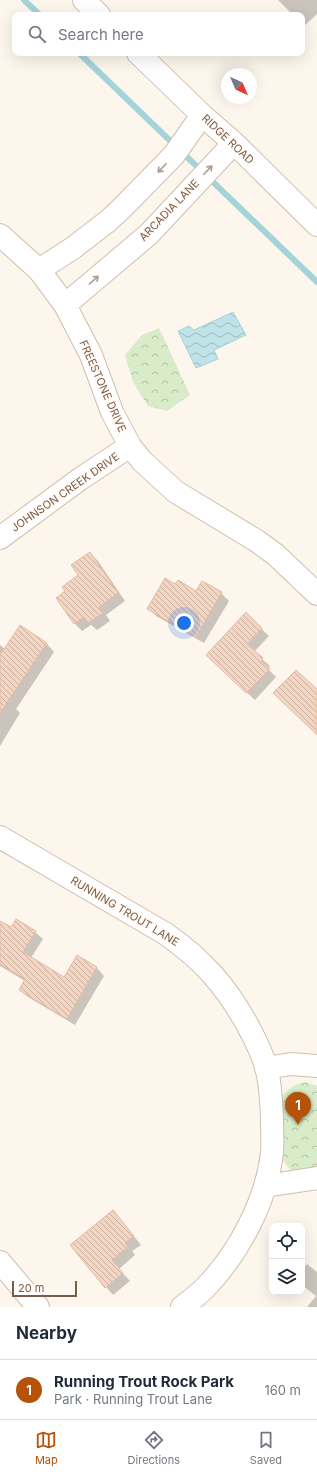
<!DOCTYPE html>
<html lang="en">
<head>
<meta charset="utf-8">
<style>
	:root { --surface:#fff; --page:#f6f6f7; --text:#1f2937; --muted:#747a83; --line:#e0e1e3; --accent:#b45309 }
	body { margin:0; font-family:Inter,sans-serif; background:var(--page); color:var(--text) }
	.controls { position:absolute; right:12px; bottom:12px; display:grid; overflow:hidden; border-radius:8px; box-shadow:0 4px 16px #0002 }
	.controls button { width:36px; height:36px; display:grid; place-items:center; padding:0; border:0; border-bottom:1px solid var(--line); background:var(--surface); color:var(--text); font:20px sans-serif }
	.compass { position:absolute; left:221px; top:68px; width:36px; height:36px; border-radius:50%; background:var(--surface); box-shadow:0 4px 16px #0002; rotate:136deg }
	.scale { position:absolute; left:12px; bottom:10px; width:65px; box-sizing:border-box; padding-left:4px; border:2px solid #7a5c4d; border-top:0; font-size:11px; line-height:14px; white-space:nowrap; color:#7a5c4d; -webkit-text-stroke:3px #fffaf3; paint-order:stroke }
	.you { position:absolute; left:184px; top:623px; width:14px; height:14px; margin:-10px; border:3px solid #fff; border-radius:50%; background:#1a73e8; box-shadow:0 0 0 6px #1a73e833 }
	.badge { display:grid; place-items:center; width:26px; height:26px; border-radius:50%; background:var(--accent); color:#fff; font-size:13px; font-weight:700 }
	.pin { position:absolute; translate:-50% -33px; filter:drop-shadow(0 1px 2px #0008) }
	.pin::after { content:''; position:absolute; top:21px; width:14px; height:12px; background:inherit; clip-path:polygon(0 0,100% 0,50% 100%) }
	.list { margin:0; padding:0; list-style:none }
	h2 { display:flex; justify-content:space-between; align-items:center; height:52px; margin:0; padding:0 16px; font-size:17px }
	h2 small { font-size:13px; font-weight:400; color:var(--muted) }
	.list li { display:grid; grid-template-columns:26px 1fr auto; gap:12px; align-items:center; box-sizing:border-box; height:60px; padding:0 16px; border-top:1px solid var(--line) }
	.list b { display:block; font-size:15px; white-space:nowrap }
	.list p { margin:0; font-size:13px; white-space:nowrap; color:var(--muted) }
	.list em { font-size:13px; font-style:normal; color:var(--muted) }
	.icon { flex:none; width:22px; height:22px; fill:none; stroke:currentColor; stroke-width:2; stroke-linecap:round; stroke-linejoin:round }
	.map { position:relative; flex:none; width:317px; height:1307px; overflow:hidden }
	.search { position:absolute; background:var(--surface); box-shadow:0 4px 16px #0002; left:12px; right:12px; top:12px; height:44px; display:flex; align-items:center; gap:10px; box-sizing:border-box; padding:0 14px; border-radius:8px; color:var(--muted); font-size:15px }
	.sheet { height:112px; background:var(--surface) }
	nav { display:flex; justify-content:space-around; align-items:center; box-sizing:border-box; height:56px; border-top:1px solid var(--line); background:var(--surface); font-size:11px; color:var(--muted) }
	nav a { display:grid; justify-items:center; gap:2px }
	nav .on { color:var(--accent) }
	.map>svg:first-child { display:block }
	.park { fill:url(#park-crowns) }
	.water { fill:url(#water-waves); stroke:#a5d3da }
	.shadow { fill:#0003 }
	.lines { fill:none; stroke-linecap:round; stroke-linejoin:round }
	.stream { stroke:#a5d3da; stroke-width:6 }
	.building { fill:url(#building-back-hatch); stroke:#e6bba3 }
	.minor-casing { stroke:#d1beb0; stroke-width:24 }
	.minor { stroke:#fff; stroke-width:22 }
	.oneway { stroke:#af9d94 }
	.labels { text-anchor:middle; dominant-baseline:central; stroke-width:3; stroke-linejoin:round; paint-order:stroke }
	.street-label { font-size:11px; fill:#7a5c4d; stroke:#fffaf3 }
</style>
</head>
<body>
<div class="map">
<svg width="317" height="1307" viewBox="0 0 317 1307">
	<defs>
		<pattern id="park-crowns" width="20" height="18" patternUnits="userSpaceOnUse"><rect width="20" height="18" fill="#d8ecc9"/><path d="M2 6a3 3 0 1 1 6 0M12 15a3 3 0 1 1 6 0" fill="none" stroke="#b4c2a5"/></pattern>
		<pattern id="water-waves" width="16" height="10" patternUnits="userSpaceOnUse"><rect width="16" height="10" fill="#bfe3e8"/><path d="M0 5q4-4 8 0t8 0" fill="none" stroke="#a0bbbe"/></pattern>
		<pattern id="building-back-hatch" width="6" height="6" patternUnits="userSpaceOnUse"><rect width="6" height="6" fill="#f3d5c3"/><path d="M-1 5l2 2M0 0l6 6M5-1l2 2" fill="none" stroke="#cab0a1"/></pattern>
	</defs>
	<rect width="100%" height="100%" fill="#fdf6ec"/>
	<!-- park -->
	<path class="park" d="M159 328 190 395 167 411 148 406 133 382 125 355 142 335Z
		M305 1082 317 1086V1170C312 1171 304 1174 298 1173 277 1168 280 1137 280 1121 280 1115 279 1108 280 1102 282 1091 295 1084 305 1082Z"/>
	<!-- water -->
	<path class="water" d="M233 312 246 335 214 350 218 359 196 368 178 331 189 326 194 330Z"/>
	<!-- shadow -->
	<path class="shadow" d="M278 0H317V14L304 26 302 24V15H293Z
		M90 553 98 561 125 601 106 615 110 621 97 630 91 625 82 631 74 623 66 592 80 575Z
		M196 592 221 593 229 601 204 643 156 616 149 608Z
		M246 614 269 636 254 652 270 666 268 669 276 677 255 700 215 663Z
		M21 626 47 644 54 652 16 709 20 713 0 746V645L5 649Z
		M0 922 11 928 35 932 43 939 31 958 65 978 77 957 97 968 104 976 75 1025 28 997 20 990 25 981 0 966Z
		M120 1219 141 1245 132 1251 135 1255 119 1269 130 1281 113 1295 106 1287Z
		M307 1264 317 1272V1307H307L316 1296 302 1285V1270Z"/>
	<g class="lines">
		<!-- stream -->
		<path class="stream" d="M24 0 40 15
			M79 53 317 282"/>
	</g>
	<!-- building -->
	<path class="building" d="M90 552 118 593 99 607 103 613 88 623 84 617 74 624 56 598 65 591 62 587 78 575 71 565Z
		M165 578 175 584 178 580 196 591 202 581 222 592 196 637 147 609Z
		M246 612 262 628 247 644 263 658 261 661 270 669 246 693 206 655Z
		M20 625 47 643 0 713V655Z
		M296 670 317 689V735L273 693Z
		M16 919 36 931 23 952 64 977 77 955 97 967 67 1019 19 990 25 979 0 964V921L11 927Z
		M113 1210 134 1236 125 1243 128 1247 112 1260 123 1273 105 1288 70 1245Z"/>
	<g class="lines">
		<!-- minor casing -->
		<g class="minor-casing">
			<path id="minor" d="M84 0 99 15
				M138 53 202 115 234 143 317 225
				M0 235 39 270 65 305 91 355 112 412 130 446 142 461 176 492 257 541 276 555 317 594
				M39 270 73 248 108 221 121 209 174 155 202 115
				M65 305 149 234 234 143
				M0 538 80 479 130 446
				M0 837 166 934C203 960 226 986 248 1026 255 1039 262 1053 266 1067 271 1084 271 1101 272 1118 272 1129 273 1141 272 1152 267 1200 239 1253 205 1288 198 1295 190 1301 182 1307
				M266 1068 291 1064 317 1066
				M265 1186 317 1178
				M0 1262 38 1307"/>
		</g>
		<!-- minor -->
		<use href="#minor" class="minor"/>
	</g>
	<!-- one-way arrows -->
	<defs><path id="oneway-shaft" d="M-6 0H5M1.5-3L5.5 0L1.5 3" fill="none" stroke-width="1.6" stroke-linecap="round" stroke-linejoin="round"/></defs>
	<g class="oneway">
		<use href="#oneway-shaft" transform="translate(162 168) rotate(134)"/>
		<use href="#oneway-shaft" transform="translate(208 170) rotate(-46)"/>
		<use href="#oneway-shaft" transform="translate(94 280) rotate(-41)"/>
	</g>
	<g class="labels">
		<!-- street labels -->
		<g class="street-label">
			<text transform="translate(228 139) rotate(43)">RIDGE ROAD</text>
			<text transform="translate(169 210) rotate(-46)">ARCADIA LANE</text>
			<text transform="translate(103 386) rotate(66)">FREESTONE DRIVE</text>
			<text transform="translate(65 492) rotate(-35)">JOHNSON CREEK DRIVE</text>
			<text transform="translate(125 911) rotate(31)">RUNNING TROUT LANE</text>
		</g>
	</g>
</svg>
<div class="controls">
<button><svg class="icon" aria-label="locate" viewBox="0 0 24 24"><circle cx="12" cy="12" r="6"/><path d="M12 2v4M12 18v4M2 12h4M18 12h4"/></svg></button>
<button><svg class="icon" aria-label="layers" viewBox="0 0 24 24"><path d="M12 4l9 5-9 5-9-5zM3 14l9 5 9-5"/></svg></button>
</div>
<svg class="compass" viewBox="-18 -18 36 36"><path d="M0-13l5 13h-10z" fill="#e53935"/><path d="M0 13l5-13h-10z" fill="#747a83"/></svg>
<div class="scale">20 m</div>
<div class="you"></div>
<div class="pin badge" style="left:298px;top:1125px">1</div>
<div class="search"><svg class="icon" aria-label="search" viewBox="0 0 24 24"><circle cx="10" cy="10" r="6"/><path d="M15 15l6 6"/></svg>Search here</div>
</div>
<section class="sheet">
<h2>Nearby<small></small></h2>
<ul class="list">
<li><span class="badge">1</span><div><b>Running Trout Rock Park</b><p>Park · Running Trout Lane</p></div><em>160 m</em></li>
</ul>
</section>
<nav>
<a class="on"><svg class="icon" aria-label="map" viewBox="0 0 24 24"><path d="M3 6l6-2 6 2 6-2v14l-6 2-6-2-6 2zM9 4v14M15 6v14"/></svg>Map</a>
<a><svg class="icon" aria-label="directions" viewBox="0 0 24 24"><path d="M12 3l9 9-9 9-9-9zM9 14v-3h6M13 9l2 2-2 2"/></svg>Directions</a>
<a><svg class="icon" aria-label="saved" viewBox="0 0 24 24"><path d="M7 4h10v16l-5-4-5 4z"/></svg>Saved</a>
</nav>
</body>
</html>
